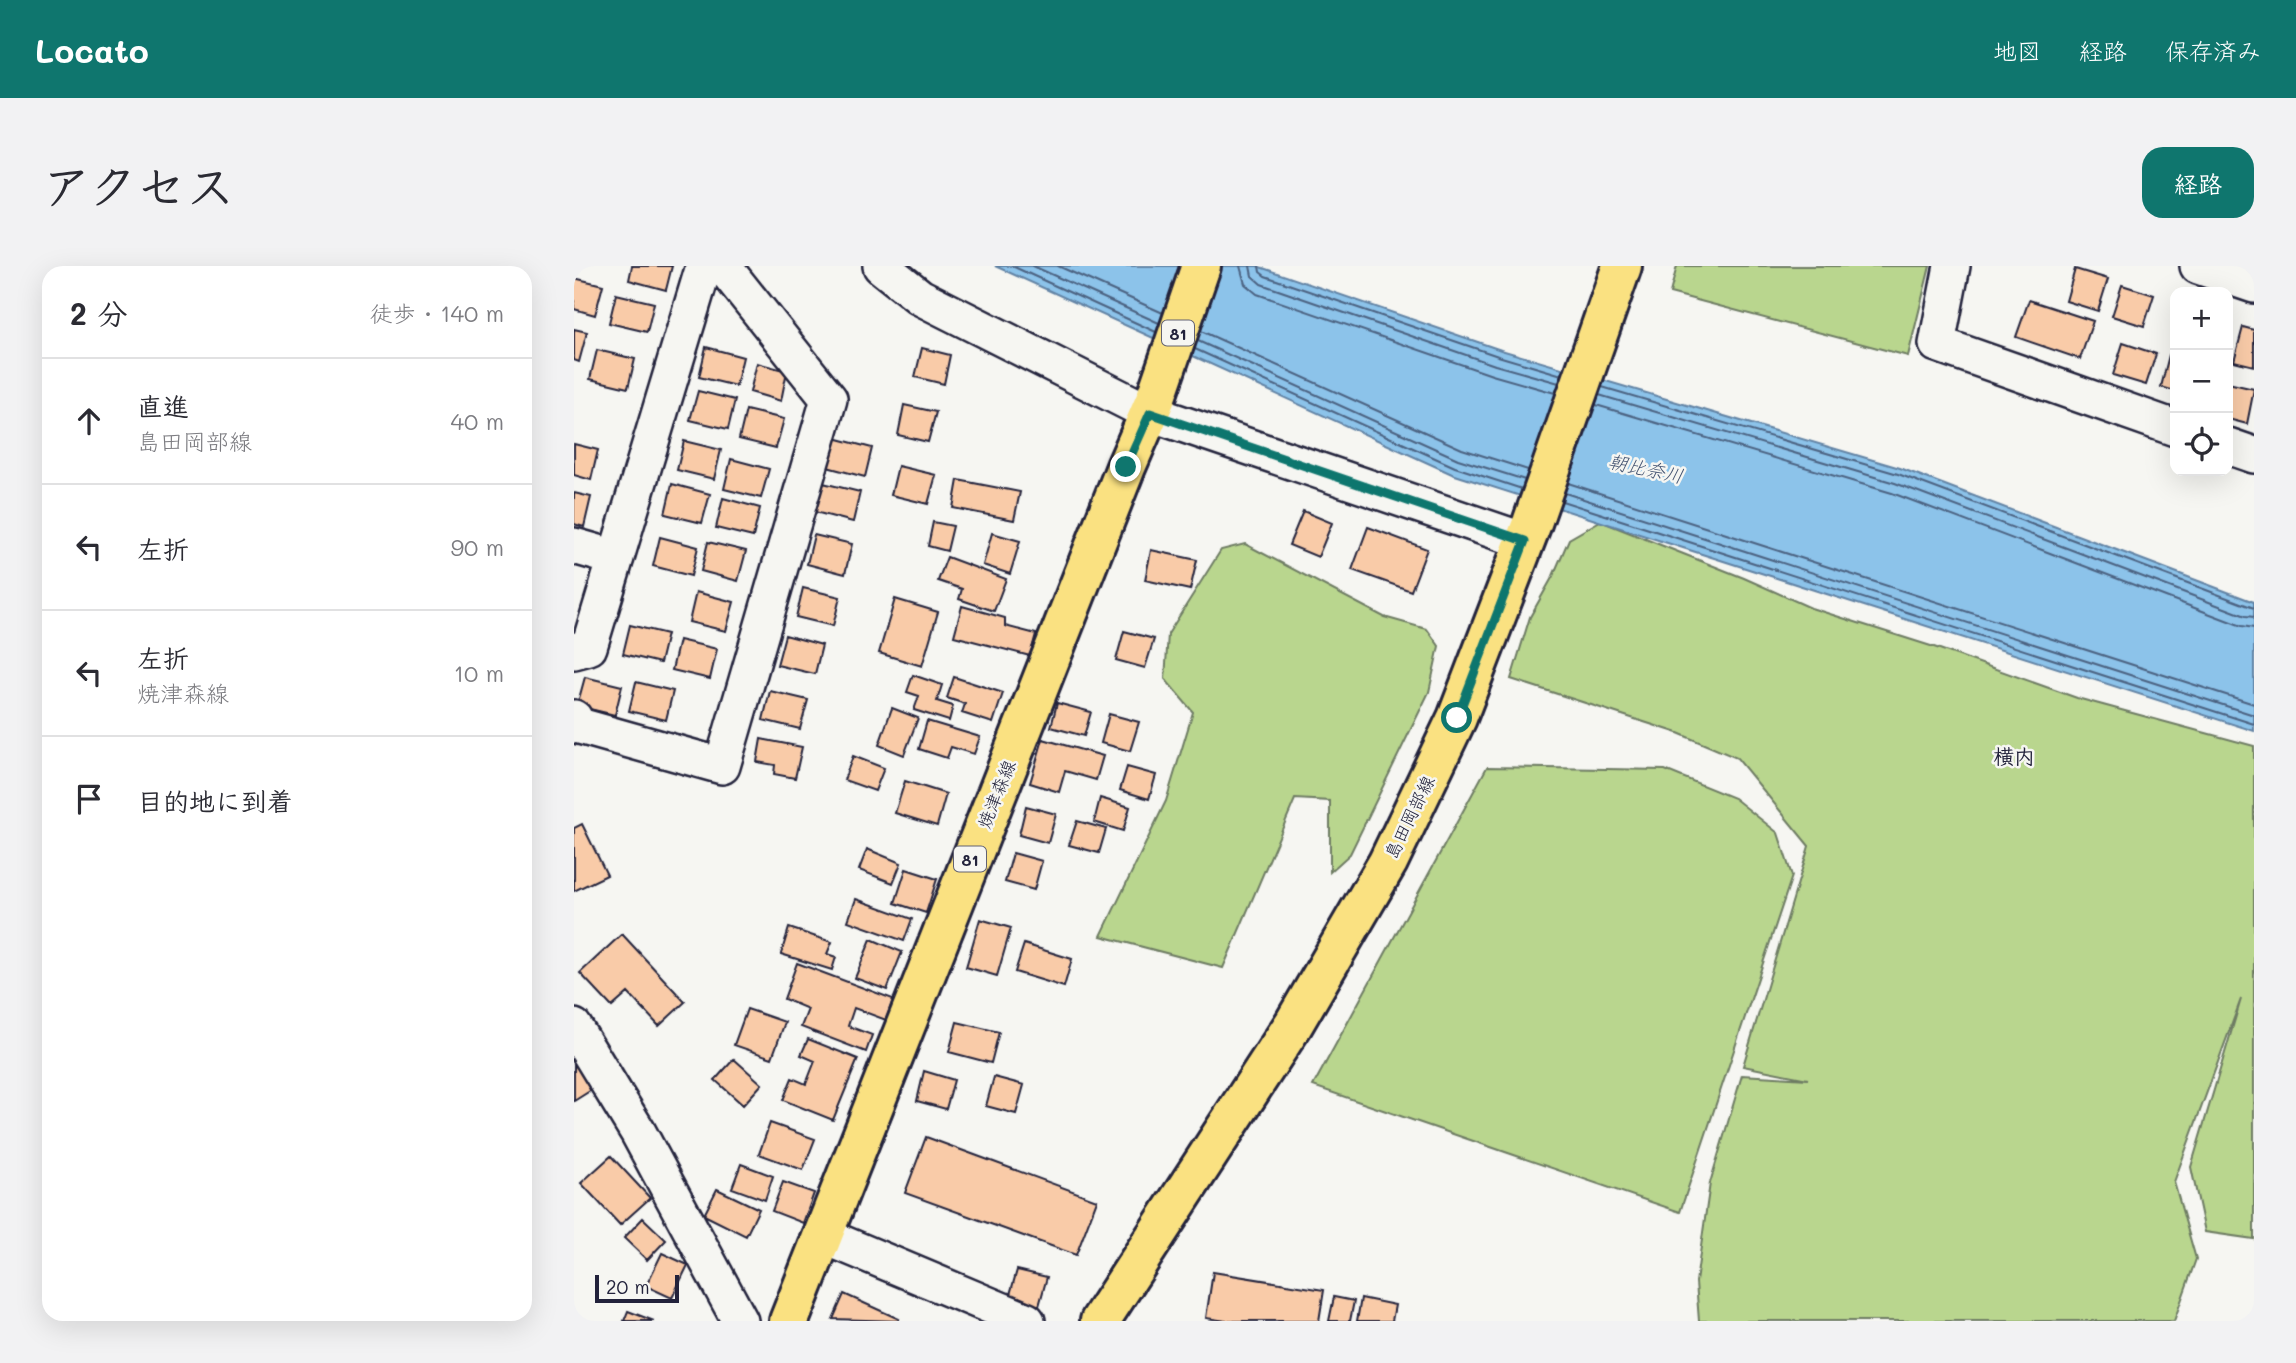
<!DOCTYPE html>
<html lang="ja">
<head>
<meta charset="utf-8">
<style>
	:root { --surface:#fff; --page:#f2f2f3; --text:#2b2b33; --muted:#7c7c81; --line:#e1e1e2; --accent:#0f766e }
	body { margin:0; font-family:Mali,"Klee One",sans-serif; background:var(--page); color:var(--text) }
	.controls { position:absolute; right:21px; top:21px; display:grid; overflow:hidden; border-radius:14px; box-shadow:0 7px 28px #0002 }
	.controls button { width:63px; height:63px; display:grid; place-items:center; padding:0; border:0; border-bottom:2px solid var(--line); background:var(--surface); color:var(--text); font:35px sans-serif }
	.scale { position:absolute; left:21px; bottom:18px; width:84px; box-sizing:border-box; padding-left:7px; border:4px solid #22223b; border-top:0; font-size:19px; line-height:24px; white-space:nowrap; color:#22223b; -webkit-text-stroke:5px #f6f6f2; paint-order:stroke }
	.stop { position:absolute; width:21px; height:21px; margin:-16px; border:5px solid #0f766e; border-radius:50%; background:#fff }
	.stop.end { background:#0f766e; border-color:#fff; box-shadow:0 2px 7px #0008 }
	.list { margin:0; padding:0; list-style:none }
	h2 { display:flex; justify-content:space-between; align-items:center; height:91px; margin:0; padding:0 28px; font-size:30px }
	h2 small { font-size:23px; font-weight:400; color:var(--muted) }
	.list li { display:grid; grid-template-columns:46px 1fr auto; gap:21px; align-items:center; box-sizing:border-box; height:126px; padding:0 28px; border-top:2px solid var(--line) }
	.list b { display:block; font-size:26px; white-space:nowrap }
	.list p { margin:0; font-size:23px; white-space:nowrap; color:var(--muted) }
	.list em { font-size:23px; font-style:normal; color:var(--muted) }
	.icon { flex:none; width:38px; height:38px; fill:none; stroke:currentColor; stroke-width:2; stroke-linecap:round; stroke-linejoin:round }
	.map { position:relative; flex:none; width:1680px; height:1055px; overflow:hidden; border-radius:21px }
	header { display:flex; align-items:center; gap:42px; box-sizing:border-box; height:98px; padding:0 35px; background:var(--accent); color:#fff }
	header strong { font-size:33px }
	nav { display:flex; gap:38px; margin-inline-start:auto; font-size:24px }
	.intro { display:flex; align-items:center; justify-content:space-between; box-sizing:border-box; height:168px; padding:0 42px }
	h1 { margin:0; font-size:49px }
	.button { padding:18px 32px; border-radius:21px; background:var(--accent); color:#fff; font-size:24px; font-weight:700 }
	main { display:flex; gap:42px; padding:0 42px }
	aside { flex:1; background:var(--surface); border-radius:21px; box-shadow:0 7px 28px #0002 }
	.map>svg:first-child { display:block }
	.green { fill:#b9d68e; stroke:#6e7c64; stroke-width:2 }
	.water { fill:#8cc3ea; stroke:#6283a4; stroke-width:2 }
	.lines { fill:none; stroke-linecap:round; stroke-linejoin:round }
	.shore { stroke:#4c6281; stroke-width:2 }
	.building { fill:#f9cba8; stroke:#22223b; stroke-width:2 }
	.minor-casing { stroke:#22223b; stroke-width:40 }
	.major-casing { stroke:#22223b; stroke-width:44 }
	.minor { stroke:#f6f6f2; stroke-width:35 }
	.major { stroke:#fae181; stroke-width:38 }
	.route { stroke:#0f766e; stroke-width:9 }
	.labels { text-anchor:middle; dominant-baseline:central; stroke-width:5; stroke-linejoin:round; paint-order:stroke }
	.shield { fill:#f6f6f2; stroke:#626272; stroke-width:2 }
	.shield-label { font-size:16px; font-weight:bold; fill:#22223b }
	.street-label { font-size:18px; fill:#22223b; stroke:#f6f6f2 }
	.water-label { font-size:19px; font-style:italic; fill:#425270; stroke:#f6f6f2 }
	.quarter-label { font-size:21px; font-weight:bold; fill:#22223b; stroke:#f6f6f2 }
</style>
</head>
<body>
<header>
<strong>Locato</strong>
<nav><a>地図</a><a>経路</a><a>保存済み</a></nav>
</header>
<div class="intro"><h1>アクセス</h1><a class="button">経路</a></div>
<main>
<aside>
<h2>2 分<small>徒歩 · 140 m</small></h2>
<ul class="list">
<li><svg class="icon" aria-label="ahead" viewBox="0 0 24 24"><path d="M12 20V5M6 11l6-6 6 6"/></svg><div><b>直進</b><p>島田岡部線</p></div><em>40 m</em></li>
<li><svg class="icon" aria-label="left" viewBox="0 0 24 24"><path d="M17 20v-9H6M10 6l-5 5 5 5"/></svg><div><b>左折</b></div><em>90 m</em></li>
<li><svg class="icon" aria-label="left" viewBox="0 0 24 24"><path d="M17 20v-9H6M10 6l-5 5 5 5"/></svg><div><b>左折</b><p>焼津森線</p></div><em>10 m</em></li>
<li><svg class="icon" aria-label="arrive" viewBox="0 0 24 24"><path d="M6 21V4h12l-3 4 3 4H6"/></svg><div><b>目的地に到着</b></div></li>
</ul>
</aside>
<div class="map">
<svg width="1680" height="1055" viewBox="0 0 1680 1055">
	<rect width="100%" height="100%" fill="#f6f6f2"/>
	<filter id="ink" filterUnits="userSpaceOnUse"><feTurbulence type="fractalNoise" baseFrequency=".0143" numOctaves="2"/><feDisplacementMap in="SourceGraphic" scale="14" xChannelSelector="R" yChannelSelector="G"/><feConvolveMatrix kernelMatrix="1 2 1 2 8 2 1 2 1" color-interpolation-filters="sRGB"/></filter>
	<g filter="url(#ink)">
		<!-- green -->
		<path class="green" d="M1103 0H1356L1334 90 1096 27Z
			M1026 255 1170 312 1237 342 1360 381 1503 432 1680 480V973L1631 966 1617 901 1667 733 1600 916 1622 993 1600 1055H1125L1122 1016 1136 917 1168 809 1234 813 1169 800 1235 580 1163 492 1104 467 937 413 956 351 979 310 995 273Z
			M671 278 810 351 853 363 865 380 855 426 776 588 756 606V535L721 533 649 702 527 670 592 535 619 446 591 413 594 368 647 284Z
			M913 501 1091 504 1160 532 1204 567 1218 610 1106 946 739 820Z"/>
		<!-- water -->
		<path class="water" d="M421 0H683L927 84 1326 202 1680 336V465L878 208Z"/>
		<g class="lines">
			<!-- shore -->
			<path class="shore" d="M438 0 582 66
				M459 0 585 57
				M484 0 589 47
				M666 0 671 18 683 28 918 109 981 127
				M676 0 678 10 687 18 921 99 985 117
				M685 0 686 6 691 10 924 90 988 109
				M627 65 888 183 954 204
				M624 75 884 193 951 214
				M621 83 881 201 948 223
				M1028 121 1324 208 1680 342
				M1025 129 1321 217 1672 350 1680 351
				M1022 139 1318 227 1668 360 1680 362
				M994 217 1680 438
				M991 227 1680 449
				M988 235 1680 458"/>
		</g>
		<!-- building -->
		<path class="building" d="M58 0H98L92 24 55 14Z
			M1501 3 1534 13 1524 45 1492 35Z
			M0 12 29 19 21 49 0 43Z
			M1548 19 1580 29 1570 60 1538 50Z
			M42 28 80 37 73 66 35 57Z
			M1455 34 1519 55 1506 93 1442 71Z
			M1669 61 1680 64V100L1660 95Z
			M0 63 13 66 5 96 0 94Z
			M1549 77 1582 88 1572 119 1539 109Z
			M132 81 169 91 162 120 125 111Z
			M348 82 376 89 370 118 341 111Z
			M23 84 61 93 54 122 16 113Z
			M1595 89 1601 91V125L1587 121Z
			M183 97 213 105 207 135 176 126Z
			M1654 117 1680 123 1673 158 1654 153Z
			M124 125 161 134 154 163 116 154Z
			M330 139 362 146 354 176 324 169Z
			M172 144 210 153 202 182 165 173Z
			M260 172 298 182 291 211 253 201Z
			M110 175 147 184 140 213 103 204Z
			M0 178 24 184 17 214 0 209Z
			M157 193 195 203 187 232 150 223Z
			M324 200 362 209 354 238 317 229Z
			M384 214 446 226 440 254 379 242Z
			M249 217 286 226 279 256 241 246Z
			M98 218 136 228 128 257 91 248Z
			M0 227 17 231 10 261 0 258Z
			M149 232 186 242 179 271 142 262Z
			M729 245 758 257 744 291 715 279Z
			M359 256 379 260 373 285 354 280Z
			M794 261 853 283 837 325 778 304Z
			M418 267 446 275 436 308 409 299Z
			M240 269 278 278 271 308 233 298Z
			M86 271 124 281 117 310 79 300Z
			M134 276 172 285 164 315 127 305Z
			M577 284 623 294 616 324 571 314Z
			M373 291 432 313 420 345 385 333 388 323 364 315Z
			M229 322 266 331 259 360 222 351Z
			M122 326 160 336 152 365 115 356Z
			M321 333 364 346 348 400 305 387Z
			M388 340 431 352V360L462 368 456 390 380 370Z
			M56 359 93 368 86 397 49 388Z
			M550 365 580 373 571 402 542 394Z
			M211 369 248 379 241 408 203 399Z
			M105 374 143 383 136 413 98 404Z
			M339 409 368 419 363 435 379 440 375 455 340 444 345 430 333 426Z
			M11 411 48 420 41 449 3 440Z
			M380 411 429 427 419 457 388 447 391 438 373 432Z
			M62 416 99 425 92 454 55 445Z
			M196 425 234 434 226 463 189 454Z
			M483 437 517 446 510 470 477 461Z
			M318 442 344 452 330 489 305 479Z
			M535 448 565 456 556 485 527 477Z
			M353 455 406 471 400 488 377 481 373 492 345 483Z
			M187 473 228 481 221 512 200 508 201 499 183 496Z
			M469 473 529 490 522 514 491 505 485 526 456 517Z
			M279 490 310 502 301 525 270 514Z
			M553 501 582 509 575 533 546 524Z
			M331 515 372 528 363 560 321 547Z
			M526 532 556 541 549 565 520 556Z
			M452 540 482 548 474 577 445 569Z
			M503 555 532 563 525 587 495 579Z
			M8 558 33 609 0 625V562Z
			M293 583 327 597 319 617 285 604Z
			M439 587 468 595 460 624 431 616Z
			M332 603 363 613 352 647 321 637Z
			M282 633 338 653 330 675 274 655Z
			M406 653 437 662 423 710 392 701Z
			M215 662 258 676 253 688 262 691 258 704 207 688Z
			M48 668 111 736 85 760 54 727 38 741 6 707Z
			M297 673 328 686 313 724 281 712Z
			M450 678 498 693 490 721 441 706Z
			M223 697 319 733 312 754 280 742 274 760 298 769 292 786 227 761 234 743 210 733Z
			M173 743 211 756 198 792 160 779Z
			M383 756 425 766 417 797 375 786Z
			M234 773 284 793 259 854 209 834 218 812 232 818 241 795 227 789Z
			M160 793 188 818 169 839 141 814Z
			M0 796 19 823 0 835Z
			M350 805 380 814 372 843 343 835Z
			M420 811 450 819 442 848 412 840Z
			M196 857 241 873 229 904 185 888Z
			M352 871 523 934 502 989 331 927Z
			M37 890 76 932 46 959 7 917Z
			M167 898 199 910 191 934 158 922Z
			M209 916 240 927 229 957 198 945Z
			M143 923 185 943 172 970 130 949Z
			M69 952 92 974 73 994 50 972Z
			M88 987 114 999 98 1032 72 1020Z
			M443 1004 473 1011 465 1040 435 1032Z
			M639 1006 750 1024 745 1055H652L632 1052Z
			M270 1028 325 1053 324 1055 259 1053Z
			M760 1031 780 1035 776 1055H755Z
			M787 1032 821 1039 818 1055H783Z
			M54 1045 80 1055H50Z"/>
		<g class="lines">
			<!-- minor casing -->
			<g class="minor-casing">
				<path id="minor" d="M307 0 346 31 576 147 951 275
					M1378 0 1363 78 1601 162
					M1624 0 1680 19
					M1654 180 1680 189
					M0 280 42 292
					M0 385 15 381 130 0
					M0 452 2 459 148 500 255 133 149 0
					M0 761 64 866 166 1055
					M250 970 453 1055"/>
			</g>
			<!-- major casing -->
			<g class="major-casing">
				<path id="major" d="M215 1055 552 201 581 134 627 0
					M526 1055 719 759 814 596 883 452 958 257 1048 0"/>
			</g>
			<!-- minor -->
			<use href="#minor" class="minor"/>
			<!-- major -->
			<use href="#major" class="major"/>
		</g>
	</g>
	<g class="lines" filter="url(#ink)">
		<!-- route -->
		<path class="route" d="M552 201 576 147 951 275 883 452"/>
	</g>
	<g class="labels">
		<!-- shield labels -->
		<g class="shield">
			<rect x="588" y="54.5" width="32" height="25" rx="5"/>
			<rect x="380" y="580.5" width="32" height="25" rx="5"/>
		</g>
		<g class="shield-label">
			<text x="604" y="67">81</text>
			<text x="396" y="593">81</text>
		</g>
		<!-- street labels -->
		<g class="street-label">
			<text transform="translate(422 528) rotate(-68)">焼津森線</text>
			<text transform="translate(835 551) rotate(-64)">島田岡部線</text>
		</g>
		<!-- water labels -->
		<g class="water-label">
			<text transform="translate(1072 202) rotate(12)">朝比奈川</text>
		</g>
		<!-- quarter labels -->
		<g class="quarter-label">
			<text x="1440" y="489">横内</text>
		</g>
	</g>
</svg>
<div class="controls">
<button>+</button>
<button>−</button>
<button><svg class="icon" aria-label="locate" viewBox="0 0 24 24"><circle cx="12" cy="12" r="6"/><path d="M12 2v4M12 18v4M2 12h4M18 12h4"/></svg></button>
</div>
<div class="scale">20 m</div>
<div class="stop" style="left:883px;top:452px"></div>
<div class="stop end" style="left:552px;top:201px"></div>
</div>
</main>
</body>
</html>
